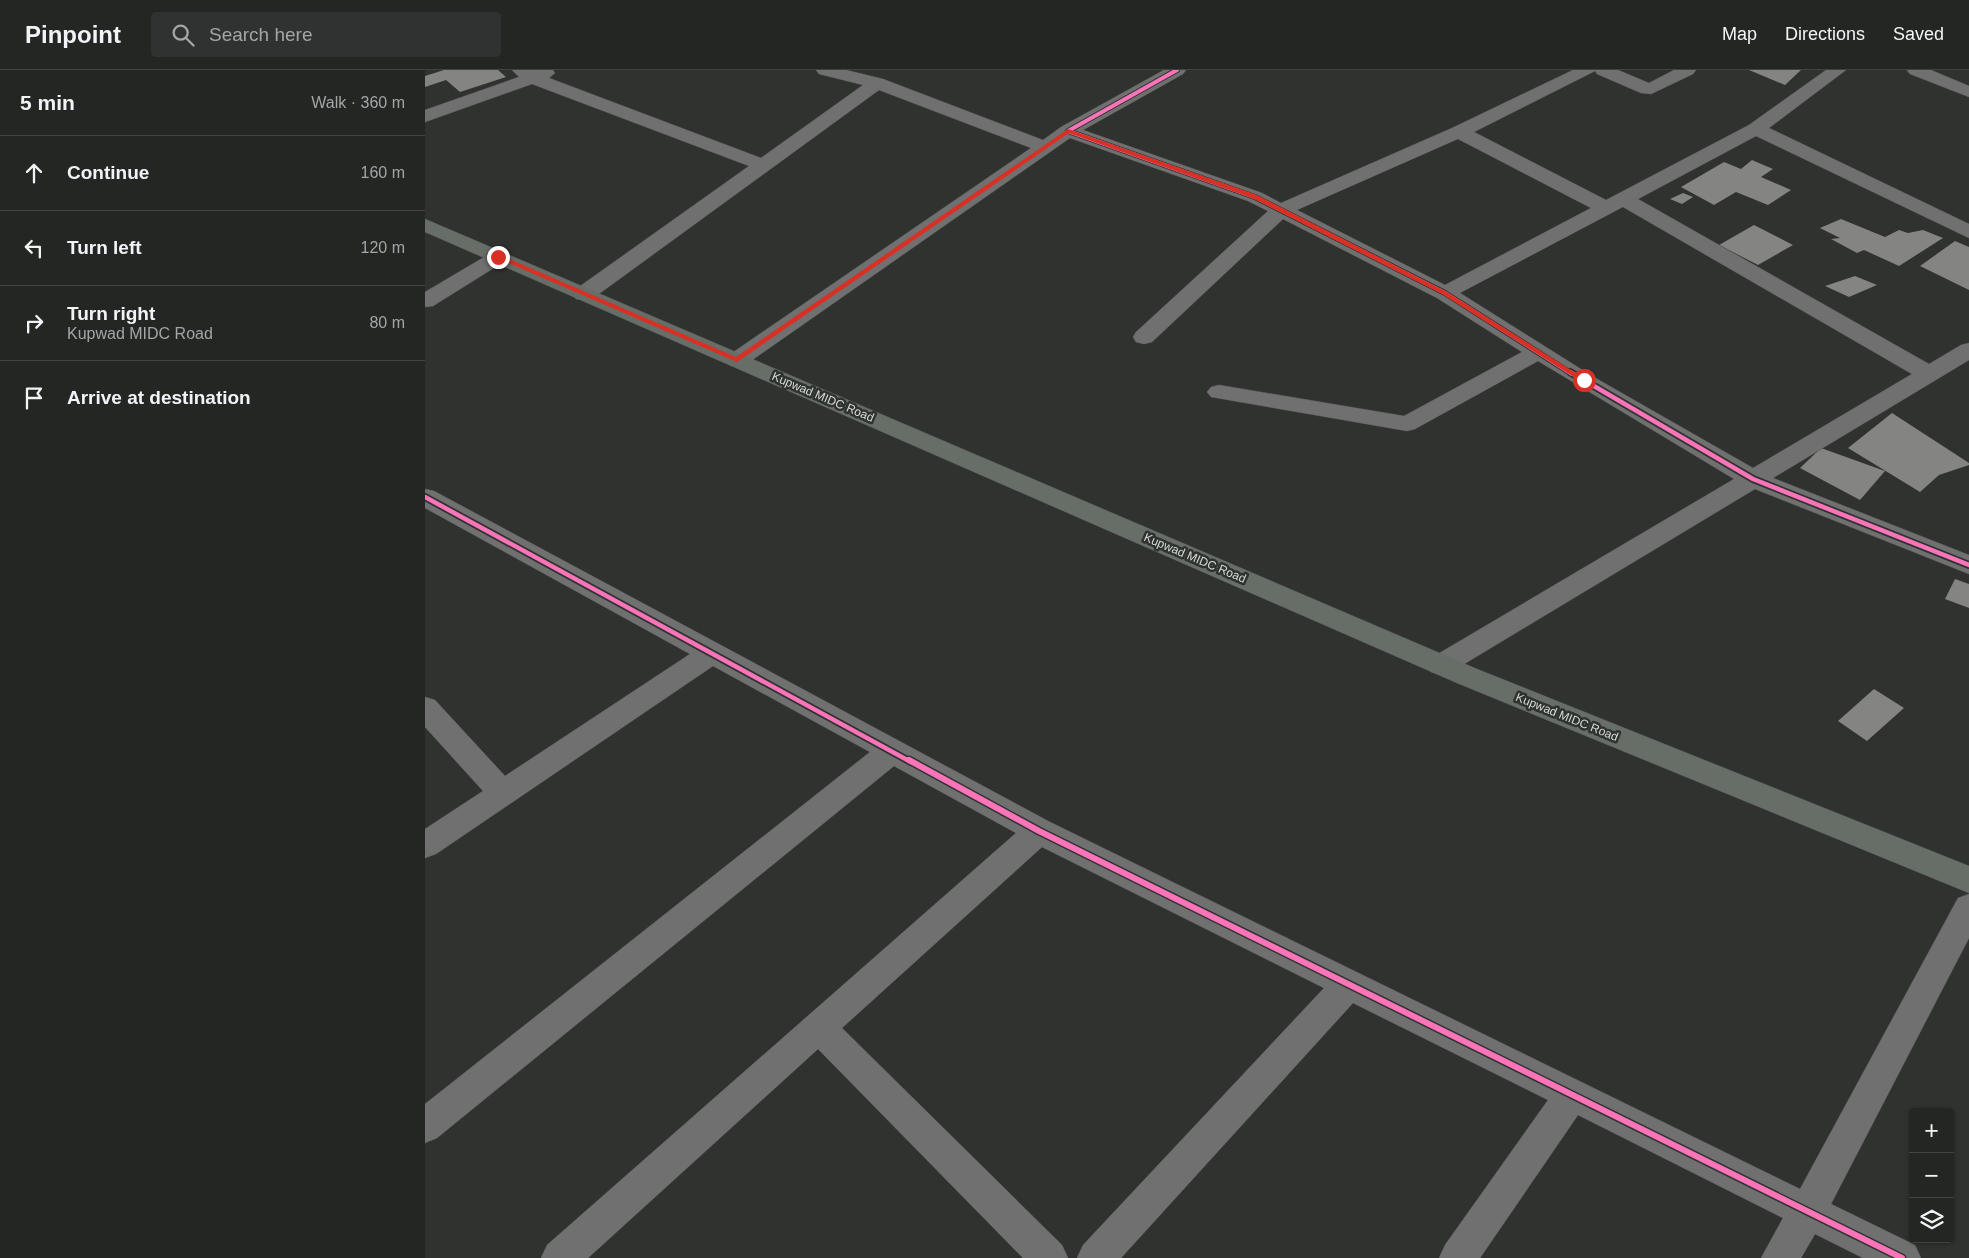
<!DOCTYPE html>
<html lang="en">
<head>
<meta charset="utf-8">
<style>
	:root { --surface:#242624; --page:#303231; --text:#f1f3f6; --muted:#a3a5a6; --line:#414341 }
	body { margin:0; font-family:Arial,sans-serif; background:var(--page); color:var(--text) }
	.controls { position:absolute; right:15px; bottom:15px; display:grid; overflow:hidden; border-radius:5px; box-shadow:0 1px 4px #0004 }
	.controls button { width:45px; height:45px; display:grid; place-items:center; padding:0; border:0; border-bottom:1px solid var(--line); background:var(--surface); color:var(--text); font:25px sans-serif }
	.stop { position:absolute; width:15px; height:15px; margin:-11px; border:4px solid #d93025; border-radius:50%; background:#fff }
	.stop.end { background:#d93025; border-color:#fff; box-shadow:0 1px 5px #0008 }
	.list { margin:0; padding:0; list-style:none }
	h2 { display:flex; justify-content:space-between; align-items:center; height:65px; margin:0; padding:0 20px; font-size:21px }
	h2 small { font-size:16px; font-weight:400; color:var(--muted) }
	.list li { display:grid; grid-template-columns:32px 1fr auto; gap:15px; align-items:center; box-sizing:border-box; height:75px; padding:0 20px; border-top:1px solid var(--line) }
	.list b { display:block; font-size:19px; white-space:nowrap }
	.list p { margin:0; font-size:16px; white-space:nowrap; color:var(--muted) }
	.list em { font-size:16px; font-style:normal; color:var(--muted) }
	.icon { flex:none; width:28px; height:28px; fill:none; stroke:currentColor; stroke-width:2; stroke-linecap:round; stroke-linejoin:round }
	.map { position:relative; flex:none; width:1544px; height:1188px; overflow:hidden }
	header { display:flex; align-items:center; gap:30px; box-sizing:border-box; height:70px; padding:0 25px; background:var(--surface); border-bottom:1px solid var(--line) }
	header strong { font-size:24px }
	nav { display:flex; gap:28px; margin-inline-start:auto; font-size:18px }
	.search { width:350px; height:45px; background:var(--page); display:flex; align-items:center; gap:12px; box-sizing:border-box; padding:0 18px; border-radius:5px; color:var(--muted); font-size:19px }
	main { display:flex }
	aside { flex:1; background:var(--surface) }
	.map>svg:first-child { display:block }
	.building { fill:#848483 }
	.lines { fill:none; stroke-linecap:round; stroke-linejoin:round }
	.minor-casing { stroke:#4e504e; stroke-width:1 }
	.major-casing { stroke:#4e504e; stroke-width:1 }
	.minor { fill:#6f706f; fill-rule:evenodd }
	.major { fill:#676d67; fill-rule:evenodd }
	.cycleway-far2-casing { stroke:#2f332f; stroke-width:6 }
	.cycleway-far1-casing { stroke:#2f332f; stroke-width:8 }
	.cycleway-casing { stroke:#2f332f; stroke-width:9 }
	.cycleway-far2 { stroke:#fb73b8; stroke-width:4 }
	.cycleway-far1 { stroke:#fb73b8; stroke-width:4.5 }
	.cycleway { stroke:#fb73b8; stroke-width:6 }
	.route { fill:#d93025 }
	.labels { text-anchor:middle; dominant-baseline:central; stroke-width:5; stroke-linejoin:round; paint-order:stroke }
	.street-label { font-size:12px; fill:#d8dad8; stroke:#2f332f }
</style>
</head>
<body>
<header>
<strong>Pinpoint</strong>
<div class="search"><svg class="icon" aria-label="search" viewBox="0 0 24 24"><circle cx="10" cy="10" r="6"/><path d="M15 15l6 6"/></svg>Search here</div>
<nav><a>Map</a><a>Directions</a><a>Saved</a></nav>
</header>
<main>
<aside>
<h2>5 min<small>Walk · 360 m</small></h2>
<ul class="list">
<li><svg class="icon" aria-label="ahead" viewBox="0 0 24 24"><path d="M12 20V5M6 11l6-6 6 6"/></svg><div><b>Continue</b></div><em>160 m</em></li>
<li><svg class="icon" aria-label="left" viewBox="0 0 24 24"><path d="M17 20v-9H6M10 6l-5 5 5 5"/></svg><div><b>Turn left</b></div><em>120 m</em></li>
<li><svg class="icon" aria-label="right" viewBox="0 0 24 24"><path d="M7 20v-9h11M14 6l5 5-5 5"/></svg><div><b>Turn right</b><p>Kupwad MIDC Road</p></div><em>80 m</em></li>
<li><svg class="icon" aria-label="arrive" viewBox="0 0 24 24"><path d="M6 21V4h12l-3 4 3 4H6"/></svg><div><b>Arrive at destination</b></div></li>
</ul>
</aside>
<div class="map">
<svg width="1544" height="1188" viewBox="0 0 1544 1188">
	<rect width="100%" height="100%" fill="#303230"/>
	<!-- building -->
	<path class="building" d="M19 0H73L81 7 35 22 21 10 0 17V6Z
		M1324 0H1376L1360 15Z
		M1327 90 1348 99 1336 107 1366 120 1343 135 1311 122 1289 135 1256 117 1299 92 1316 99Z
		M1258 123 1268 127 1257 134 1245 129Z
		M1416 149 1460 167 1474 160 1483 163 1498 160 1518 168 1474 196 1439 180 1432 183 1406 169 1415 168 1395 158Z
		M1329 155 1368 175 1333 195 1294 175Z
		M1530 171 1544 177V220L1495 196Z
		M1430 206 1452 215 1424 227 1400 216Z
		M1467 343 1544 393V395L1514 405 1495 422 1423 378Z
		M1396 378 1460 401 1435 430 1375 398Z
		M1530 509 1544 514V538L1520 529Z
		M1449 619 1479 638 1442 671 1413 651Z"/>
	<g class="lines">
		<!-- minor casing -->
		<g class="minor-casing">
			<path id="minor" d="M87 0H128L130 3 124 8 336 88 438 15 394 4 391 0H421L458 9 618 70 636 57 739 0H761L758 4 658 60 837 123 856 133 1027 58 1148 0H1193L1224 13 1249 0H1271L1268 4 1226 24 1216 23 1172 4 1170 1 1049 62 1181 130 1324 55 1401 0H1421L1344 58 1544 154V168L1331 66 1213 129 1504 294 1536 275 1544 273V290L1348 408 1544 485V504L1330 419 1026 602 1016 605 1006 602 1002 595 1006 588 1309 409 1113 291 990 359 982 361 786 327 782 322 786 317 794 315 979 346 1097 282 1012 228 858 149 727 272 719 274 711 272 708 267 711 262 843 141 823 131 645 68 320 295 312 297 304 295 301 290 304 285 606 78 454 20 167 229 159 230 151 229 148 224 151 219 324 96 107 14 0 52V40L94 7ZM1033 69 1166 138 1020 215 872 140ZM1198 137 1487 304 1328 398 1167 306 1035 223Z
				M1482 0H1506L1544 16V27L1485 4Z
				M73 181 80 183 83 187 80 191 8 236 0 237V222L66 183Z
				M0 419 9 421 625 752 1375 1119 1533 828 1544 824V868L1406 1134 1490 1175 1496 1188H1438L1390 1164 1376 1188H1336L1358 1148 1153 1045 1055 1188H1014L1020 1175 1123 1030 928 933 696 1188H652L658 1175 899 918 617 777 417 958 637 1175 643 1188H598L393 979 163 1188H116L122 1175 591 763 469 696 12 1068 0 1073V1034L445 682 288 596 11 784 0 788V759L58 721 0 657V627L10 630 80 706 265 584 0 438Z"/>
		</g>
		<!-- major casing -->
		<g class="major-casing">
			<path id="major" d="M0 149 1052 599 1544 796V823L1032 613 0 162Z"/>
		</g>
		<!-- minor -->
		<use href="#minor" class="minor"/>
		<!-- major -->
		<use href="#major" class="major"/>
		<!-- cycleway-far2 casing -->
		<g class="cycleway-far2-casing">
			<path id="cycleway-far2" d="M752 0 643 61 830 127 1020 223 1147 304"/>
		</g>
		<!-- cycleway-far1 casing -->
		<g class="cycleway-far1-casing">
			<path id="cycleway-far1" d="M1145 302 1328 409 1544 495
				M0 427 486 692"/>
		</g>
		<!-- cycleway casing -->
		<g class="cycleway-casing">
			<path id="cycleway" d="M484 690 614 761 1477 1188"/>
		</g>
		<!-- cycleway-far2 -->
		<use href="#cycleway-far2" class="cycleway-far2"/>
		<!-- cycleway-far1 -->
		<use href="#cycleway-far1" class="cycleway-far1"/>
		<!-- cycleway -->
		<use href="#cycleway" class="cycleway"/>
	</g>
	<!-- route -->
	<path class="route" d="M643 59 832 125 1022 222 1162 310 1157 312 1017 224 827 128 644 63 312 292 70 187 75 185 311 287Z"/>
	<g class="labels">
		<!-- street labels -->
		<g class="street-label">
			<text transform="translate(398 327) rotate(23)">Kupwad MIDC Road</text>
			<text transform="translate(770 488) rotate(23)">Kupwad MIDC Road</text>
			<text transform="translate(1142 647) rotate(22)">Kupwad MIDC Road</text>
		</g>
	</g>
</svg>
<div class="controls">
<button>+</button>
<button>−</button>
<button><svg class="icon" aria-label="layers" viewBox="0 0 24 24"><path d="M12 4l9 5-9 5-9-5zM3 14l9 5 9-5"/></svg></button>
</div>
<div class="stop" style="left:1159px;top:310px"></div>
<div class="stop end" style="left:73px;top:187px"></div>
</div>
</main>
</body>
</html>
